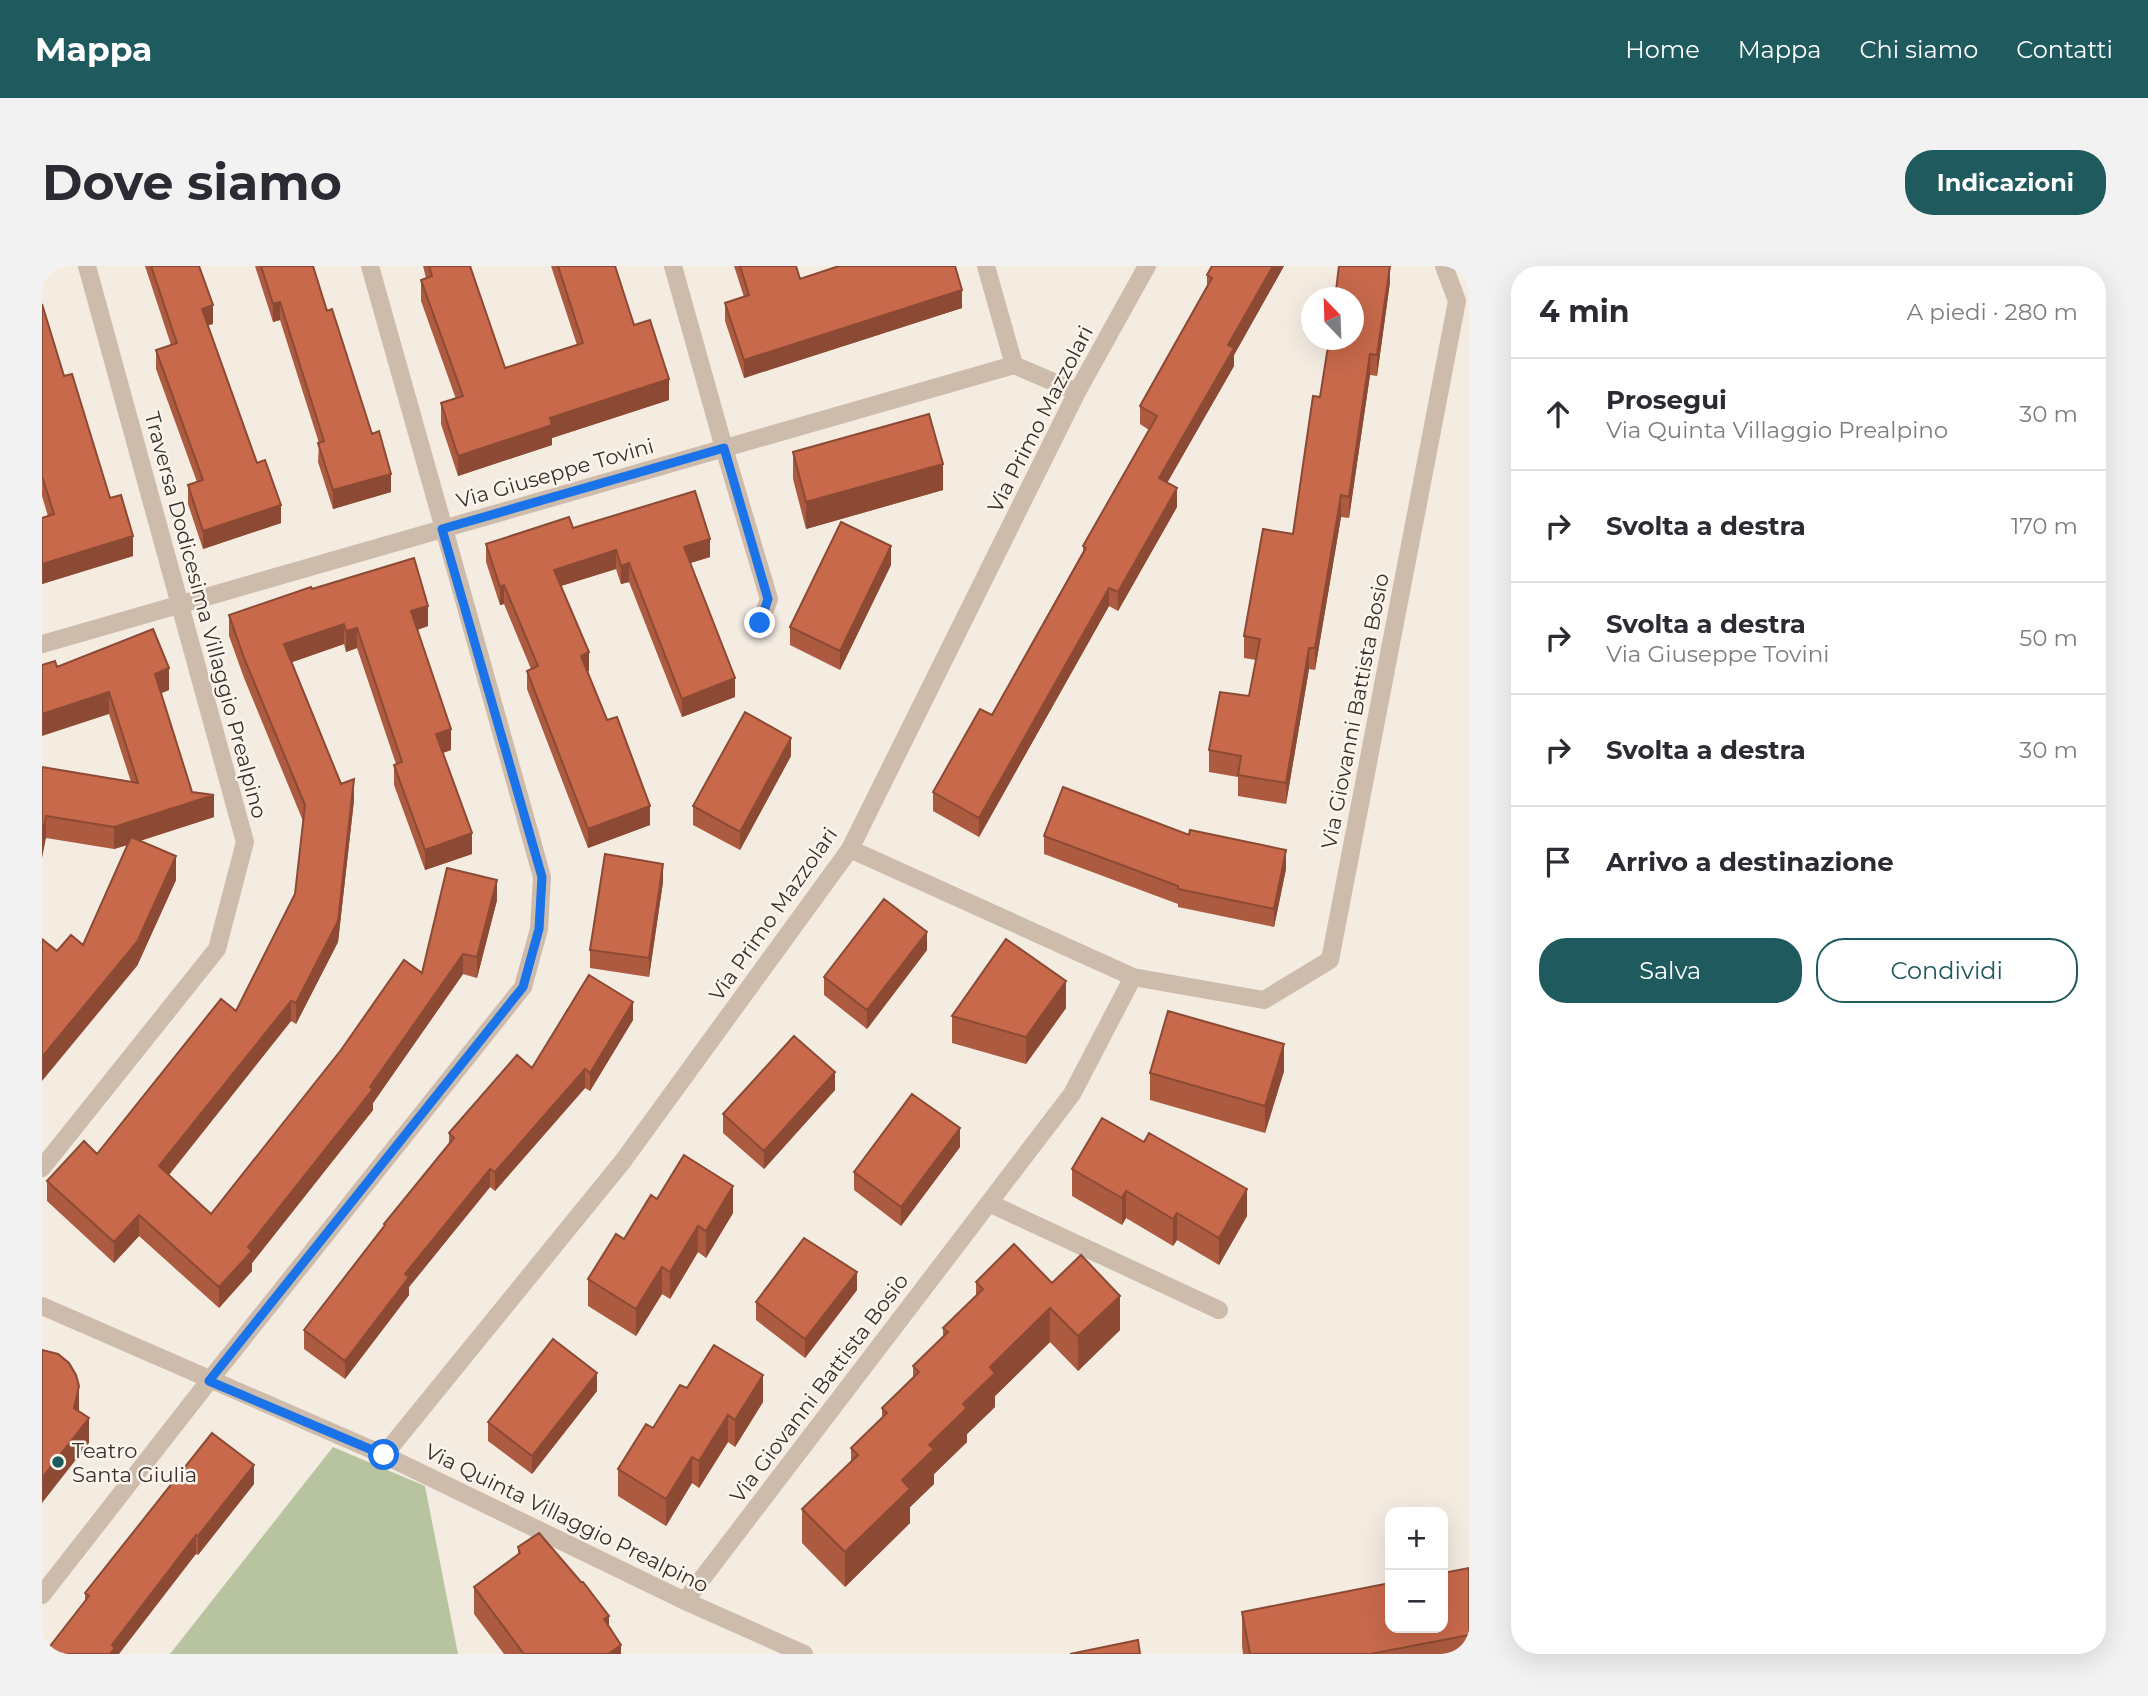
<!DOCTYPE html>
<html lang="it">
<head>
<meta charset="utf-8">
<style>
	:root { --surface:#fff; --page:#f2f2f3; --text:#2b2b33; --muted:#7c7c81; --line:#e1e1e2; --accent:#1f5a5e }
	body { margin:0; font-family:Montserrat,sans-serif; background:var(--page); color:var(--text) }
	.controls { position:absolute; right:21px; bottom:21px; display:grid; overflow:hidden; border-radius:14px; box-shadow:0 7px 28px #0002 }
	.controls button { width:63px; height:63px; display:grid; place-items:center; padding:0; border:0; border-bottom:2px solid var(--line); background:var(--surface); color:var(--text); font:35px sans-serif }
	.compass { position:absolute; left:1259px; top:21px; width:63px; height:63px; border-radius:50%; background:var(--surface); box-shadow:0 7px 28px #0002; rotate:337deg }
	.stop { position:absolute; width:21px; height:21px; margin:-16px; border:5px solid #1a73e8; border-radius:50%; background:#fff }
	.stop.end { background:#1a73e8; border-color:#fff; box-shadow:0 2px 7px #0008 }
	.list { margin:0; padding:0; list-style:none }
	h2 { display:flex; justify-content:space-between; align-items:center; height:91px; margin:0; padding:0 28px; font-size:30px }
	h2 small { font-size:23px; font-weight:400; color:var(--muted) }
	.list li { display:grid; grid-template-columns:46px 1fr auto; gap:21px; align-items:center; box-sizing:border-box; height:112px; padding:0 28px; border-top:2px solid var(--line) }
	.list b { display:block; font-size:26px; white-space:nowrap }
	.list p { margin:0; font-size:23px; white-space:nowrap; color:var(--muted) }
	.list em { font-size:23px; font-style:normal; color:var(--muted) }
	.actions { display:flex; gap:14px; padding:21px 28px }
	.actions a { flex:1; padding:16px 0; border:2px solid var(--accent); border-radius:28px; text-align:center; font-size:24px; color:var(--accent) }
	.actions .main { background:var(--accent); color:#fff }
	.icon { flex:none; width:38px; height:38px; fill:none; stroke:currentColor; stroke-width:2; stroke-linecap:round; stroke-linejoin:round }
	.map { position:relative; flex:none; width:1427px; height:1388px; overflow:hidden; border-radius:28px }
	header { display:flex; align-items:center; gap:42px; box-sizing:border-box; height:98px; padding:0 35px; background:var(--accent); color:#fff }
	header strong { font-size:33px }
	nav { display:flex; gap:38px; margin-inline-start:auto; font-size:24px }
	.intro { display:flex; align-items:center; justify-content:space-between; box-sizing:border-box; height:168px; padding:0 42px }
	h1 { margin:0; font-size:49px }
	.button { padding:18px 32px; border-radius:28px; background:var(--accent); color:#fff; font-size:24px; font-weight:700 }
	main { display:flex; gap:42px; padding:0 42px }
	aside { flex:1; background:var(--surface); border-radius:28px; box-shadow:0 7px 28px #0002 }
	.map>svg:first-child { display:block }
	.green { fill:#b8c4a0 }
	.lines { fill:none; stroke-linecap:round; stroke-linejoin:round }
	.minor { stroke:#cdbbac; stroke-width:18 }
	.wall { fill:#ac5a40 }
	.shaded-wall { fill:#8c4a34 }
	.building { fill:#c8694b; stroke:#8c4a34; stroke-width:2 }
	.route { stroke:#1a73e8; stroke-width:9 }
	.poi-dot { fill:#1f5a5e; stroke:#fbf5ee; stroke-width:2.5 }
	.labels { text-anchor:middle; dominant-baseline:central; stroke-width:5; stroke-linejoin:round; paint-order:stroke }
	.street-label { font-size:21px; fill:#3b302b; stroke:#fbf5ee }
	.poi-label { font-size:21px; fill:#3b302b; stroke:#fbf5ee; text-anchor:start }
</style>
</head>
<body>
<header>
<strong>Mappa</strong>
<nav><a>Home</a><a>Mappa</a><a>Chi siamo</a><a>Contatti</a></nav>
</header>
<div class="intro"><h1>Dove siamo</h1><a class="button">Indicazioni</a></div>
<main>
<div class="map">
<svg width="1427" height="1388" viewBox="0 0 1427 1388">
	<rect width="100%" height="100%" fill="#f4ebe1"/>
	<!-- green -->
	<path class="green" d="M291 1181 383 1220 416 1388H128Z"/>
	<g class="lines">
		<!-- minor -->
		<path class="minor" d="M631 0 682 182 727 333 718 357
			M944 0 972 99
			M0 378 972 99 1035 126
			M808 583 1091 711 1222 734 1288 694 1415 35 1402 0
			M0 902 175 683 203 576 45 0
			M947 937 1177 1044
			M0 1040 342 1189 643 1335 762 1388
			M342 1189 581 895 808 583 1035 126 1105 0
			M0 1329 167 1115 481 721 497 663 500 611 328 0
			M643 1335 1030 828 1091 711"/>
	</g>
	<!-- wall -->
	<path class="wall" d="M103 0H157L171 58 166 59 215 197 239 257 161 283 146 238V219L155 216 114 103V84L129 79Z
		M213 0H271L285 45 330 168 349 226 291 243 276 196 277 177 238 54 231 56Z
		M381 0H428L463 102 535 79 509 0H573L592 59 627 134 510 172V179L416 210 399 158V137L414 133 379 35V14L384 12Z
		M692 0H754L758 13 920 42 702 112 683 55V37L702 31Z
		M1170 0H1242L1192 89V100L1125 217 1135 241 1076 345 1067 340 937 571 891 545V526L950 449 1041 285V280L1107 164 1098 158V140L1165 20V9Z
		M1348 0V16L1335 110 1328 109 1307 252 1299 251 1273 404 1267 403 1244 538 1196 530V511L1167 506V484L1207 430 1214 394 1202 392V370L1251 268Z
		M0 38 22 110 91 290 0 318V252L6 250 0 230Z
		M751 186 901 224 764 263 751 213Z
		M531 262 668 291 648 297 693 431 640 451 587 316 579 318 574 303 519 320 547 405H545L608 559 546 582 485 423V405L489 403 462 338 458 339 444 296V278Z
		M849 299 798 404 748 379V361Z
		M270 323 386 360 375 364 409 484 401 487 430 588 383 604 352 519V499L354 498 315 382 304 386 302 378 250 396 299 518 312 534 296 676 254 758 249 755 127 909 169 948 380 707 455 634 435 712 421 708 331 837V844L210 997V1005L177 1042 97 970 72 997 5 935V915L55 888 194 745 253 628 261 555 202 412 187 370V349Z
		M15 401 127 424 119 427 150 526 172 551 98 575 134 614 95 700 15 685 41 679 86 579 72 583 4 572 0 501 89 516 67 448Z
		M749 490 698 584 651 559V540Z
		M1147 569 1244 603 1232 661 1136 641V638L1002 588V570Z
		M621 616 607 711 548 702V684Z
		M885 684 825 763 782 729V711Z
		M1024 742 984 798 910 777V750Z
		M591 754 548 825 543 822 453 925 448 921 367 1021V1029L303 1113 262 1083V1064L342 960V958L407 878V867L490 802Z
		M1242 805 1223 867 1108 834V807Z
		M793 824 722 903 681 867V848Z
		M918 881 859 960 812 924V906Z
		M1030 903 1205 950 1177 999 1135 974 1131 980 1084 952 1080 959 1030 930Z
		M615 933 691 947 664 992 656 986 628 1033 620 1028 594 1070 546 1040V1013L582 973Z
		M934 1016 1010 1017 1078 1064 1036 1105 1008 1076 953 1130V1141L925 1168V1176L892 1208V1218L868 1241V1257L803 1321 760 1277V1243L809 1196V1182L840 1152V1142L871 1111V1100L901 1071V1062L934 1030Z
		M815 1024 763 1092 714 1054V1036Z
		M645 1122 721 1136 693 1181 686 1176 657 1222 650 1217 624 1260 576 1230V1203Z
		M555 1125 490 1208 446 1175V1156Z
		M212 1218 156 1289 154 1288 43 1336V1327Z
		M476 1281 567 1361 579 1388H462L432 1348V1321L476 1289Z
		M1427 1302V1388H1201L1200 1380V1346Z"/>
	<!-- shaded-wall -->
	<path class="shaded-wall" d="M1231 0H1242L1192 89V100L1117 231V212L1186 79Z
		M1348 0V16L1335 110V89Z
		M920 24V42L702 112V94Z
		M238 36V54L231 56V38Z
		M171 39V58L160 61V43Z
		M1328 88V109L1307 252V231Z
		M627 113V134L510 172V179L416 210V190L508 152Z
		M901 198V224L764 263V236Z
		M349 208V226L291 243V224Z
		M1135 222V241L1076 345V326Z
		M1299 229V251L1273 404V382Z
		M239 239V257L161 283V265Z
		M91 270V290L0 318V298Z
		M668 273V291L642 299V281Z
		M849 280V299L798 404V385Z
		M574 284V303L512 322V304Z
		M587 297V316L579 318V300Z
		M462 319V338L458 339V321Z
		M1067 322V340L937 571V552Z
		M386 340V360L369 366V345Z
		M302 358V378L242 399V378Z
		M315 362V382L304 386V365Z
		M1267 382V403L1244 538V517Z
		M547 386V405L539 408V390Z
		M127 402V424L113 430V408Z
		M693 412V431L640 451V433Z
		M67 426V448L0 470V448Z
		M409 463V484L394 489V468Z
		M749 472V490L698 584V566Z
		M312 513V534L296 676 254 758V737Z
		M172 529V551L72 583V561Z
		M608 540V559L546 582V563Z
		M4 550V572L0 592V571Z
		M430 567V588L383 604V584Z
		M1244 584V603L1232 661V643Z
		M134 590V614L95 700 0 815V791Z
		M621 598V616L607 711V692Z
		M455 614V634L435 712V691Z
		M885 666V684L825 763V744Z
		M421 688V708L331 837V844L210 997V1005L177 1042V1021L328 821Z
		M1024 715V742L984 798V771Z
		M249 735V755L117 921V900Z
		M591 736V754L548 825V807Z
		M1242 778V805L1223 867V840Z
		M543 803V822L453 925V906Z
		M793 806V824L722 903V885Z
		M918 862V881L859 960V941Z
		M448 903V921L367 1021V1029L303 1113V1095L363 1008Z
		M691 920V947L664 992V965Z
		M1205 923V950L1177 999V972Z
		M1084 925V952L1080 959V932Z
		M1135 947V974L1131 980V953Z
		M97 949V970L72 997V976Z
		M656 960V986L628 1033V1006Z
		M620 1001V1028L594 1070V1043Z
		M815 1006V1024L763 1092V1073Z
		M1078 1030V1064L1036 1105V1070Z
		M1008 1042V1076L953 1130V1141L925 1168V1176L892 1208V1218L868 1241V1257L803 1321V1286L887 1179 921 1138 948 1101Z
		M555 1107V1125L490 1208V1190Z
		M721 1109V1136L693 1181V1154Z
		M37 1120V1145L32 1167V1142Z
		M686 1149V1176L657 1222V1195Z
		M47 1152V1177L0 1237V1212Z
		M650 1191V1217L624 1260V1233Z
		M212 1199V1218L156 1289V1270Z
		M154 1269V1288L77 1388H68L70 1379Z
		M567 1350V1377L562 1353Z
		M579 1379V1388H566Z"/>
	<!-- building -->
	<path class="building" d="M109 0H157L171 39 160 43 215 197 223 194 239 239 161 265 146 219 161 214 114 84 135 77Z
		M219 0H271L285 45 290 43 330 168 337 165 349 208 291 224 276 177 282 175 238 36 231 38Z
		M387 0H428L463 102 541 77 516 0H573L592 59 608 54 627 113 508 152 510 159 416 190 399 137 421 130 379 14 390 10Z
		M698 0H754L758 13 797 0H913L920 24 702 94 683 37 707 29Z
		M1170 0H1231L1186 79 1192 82 1117 212 1135 222 1076 326 1067 322 937 552 891 526 938 443 950 449 1044 282 1041 280 1115 150 1098 140 1170 12 1165 9Z
		M1297 0H1348L1335 89 1328 88 1307 231 1299 229 1273 382H1267L1244 517 1196 509 1199 490 1167 484 1178 426 1207 430 1218 373 1202 370 1221 263 1251 268 1271 130 1278 131 1287 74H1312V32H1293Z
		M0 38 22 110 30 108 68 232 79 229 91 270 0 298V252L12 248 0 210Z
		M887 148 901 198 764 236 751 186Z
		M653 225 668 273 642 281 693 412 640 433 587 297 579 300 574 284 512 304 547 386 539 390 565 454 575 451 608 540 546 563 485 405 496 400 462 319 458 321 444 278 527 251 531 262Z
		M799 256 849 280 798 385 748 361Z
		M372 292 386 340 369 345 409 463 394 468 430 567 383 584 352 499 360 496 315 362 304 365 302 358 242 378 299 518 312 513 296 655 254 737 249 735 117 900 169 948 299 784 362 694 380 707 405 602 455 614 435 691 421 688 328 821 331 823 206 981 210 985 177 1021 97 949 72 976 5 915 42 875 55 888 179 733 194 745 253 628 263 539 202 392 187 349 269 321 270 323Z
		M111 363 127 402 113 408 150 526 172 529 72 561 4 550 0 571V501L96 517 67 426 0 448V399L13 395 15 401Z
		M703 446 749 472 698 566 651 540Z
		M1021 521 1147 569 1148 564 1244 584 1232 643 1136 623V620L1002 570Z
		M89 571 134 590 95 676 0 791V673L15 685 29 669 41 679Z
		M563 588 621 598 607 692 548 684Z
		M842 633 885 666 825 744 782 711Z
		M964 673 1024 715 984 771 910 750Z
		M547 709 591 736 548 807 543 803 453 906 448 903 363 1008 367 1011 303 1095 262 1064 343 959 342 958 412 872 407 867 475 789 490 802Z
		M1126 745 1242 778 1223 840 1108 807Z
		M752 770 793 806 722 885 681 848Z
		M870 828 918 862 859 941 812 906Z
		M1060 852 1102 876 1107 867 1205 923 1177 972 1135 947 1131 953 1084 925 1080 932 1030 903Z
		M642 889 691 920 664 965 656 960 628 1006 620 1001 594 1043 546 1013 574 968 582 973 609 929 615 933Z
		M762 972 815 1006 763 1073 714 1036Z
		M972 978 1010 1017 1039 989 1078 1030 1036 1070 1008 1042 948 1101 953 1107 921 1138 925 1142 887 1179 892 1183 860 1214 868 1223 803 1286 760 1243 816 1189 809 1182 845 1147 840 1142 877 1106 871 1100 906 1066 901 1062 941 1023 934 1016Z
		M511 1073 555 1107 490 1190 446 1156Z
		M672 1079 721 1109 693 1154 686 1149 657 1195 650 1191 624 1233 576 1203 604 1158 611 1162 638 1119 645 1122Z
		M0 1084 16 1088 27 1097 34 1109 37 1120 32 1142 47 1152 0 1212Z
		M170 1167 212 1199 156 1270 154 1269 70 1379 73 1382 68 1388H2L47 1330 43 1327Z
		M497 1267 539 1316H541L567 1350 562 1353 579 1379 566 1388H482L432 1321 478 1287 476 1281Z
		M1427 1302V1369L1328 1388H1208L1200 1346 1348 1317V1362H1401V1307Z
		M1096 1374 1098 1388H1028Z"/>
	<g class="lines">
		<!-- route -->
		<path class="route" d="M342 1189 167 1115 481 721 497 663 500 611 400 263 682 182 726 333 718 357"/>
	</g>
	<!-- markers -->
	<circle class="poi-dot" cx="16" cy="1196" r="7"/>
	<g class="labels">
		<!-- street labels -->
		<g class="street-label">
			<text transform="translate(998 153) rotate(-63)">Via Primo Mazzolari</text>
			<text transform="translate(513 207) rotate(-16)">Via Giuseppe Tovini</text>
			<text transform="translate(164 349) rotate(75)">Traversa Dodicesima Villaggio Prealpino</text>
			<text transform="translate(1313 445) rotate(-79)">Via Giovanni Battista Bosio</text>
			<text transform="translate(731 648) rotate(-55)">Via Primo Mazzolari</text>
			<text transform="translate(777 1122) rotate(-53)">Via Giovanni Battista Bosio</text>
			<text transform="translate(525 1252) rotate(26)">Via Quinta Villaggio Prealpino</text>
		</g>
		<!-- poi labels -->
		<g class="poi-label">
			<text x="30" y="1184">Teatro<tspan x="30" dy="24">Santa Giulia</tspan></text>
		</g>
	</g>
</svg>
<div class="controls">
<button>+</button>
<button>−</button>
</div>
<svg class="compass" viewBox="-18 -18 36 36"><path d="M0-13l5 13h-10z" fill="#e53935"/><path d="M0 13l5-13h-10z" fill="#7c7c81"/></svg>
<div class="stop" style="left:342px;top:1189px"></div>
<div class="stop end" style="left:718px;top:357px"></div>
</div>
<aside>
<h2>4 min<small>A piedi · 280 m</small></h2>
<ul class="list">
<li><svg class="icon" aria-label="ahead" viewBox="0 0 24 24"><path d="M12 20V5M6 11l6-6 6 6"/></svg><div><b>Prosegui</b><p>Via Quinta Villaggio Prealpino</p></div><em>30 m</em></li>
<li><svg class="icon" aria-label="right" viewBox="0 0 24 24"><path d="M7 20v-9h11M14 6l5 5-5 5"/></svg><div><b>Svolta a destra</b></div><em>170 m</em></li>
<li><svg class="icon" aria-label="right" viewBox="0 0 24 24"><path d="M7 20v-9h11M14 6l5 5-5 5"/></svg><div><b>Svolta a destra</b><p>Via Giuseppe Tovini</p></div><em>50 m</em></li>
<li><svg class="icon" aria-label="right" viewBox="0 0 24 24"><path d="M7 20v-9h11M14 6l5 5-5 5"/></svg><div><b>Svolta a destra</b></div><em>30 m</em></li>
<li><svg class="icon" aria-label="arrive" viewBox="0 0 24 24"><path d="M6 21V4h12l-3 4 3 4H6"/></svg><div><b>Arrivo a destinazione</b></div></li>
</ul>
<div class="actions"><a class="main">Salva</a><a>Condividi</a></div>
</aside>
</main>
</body>
</html>
